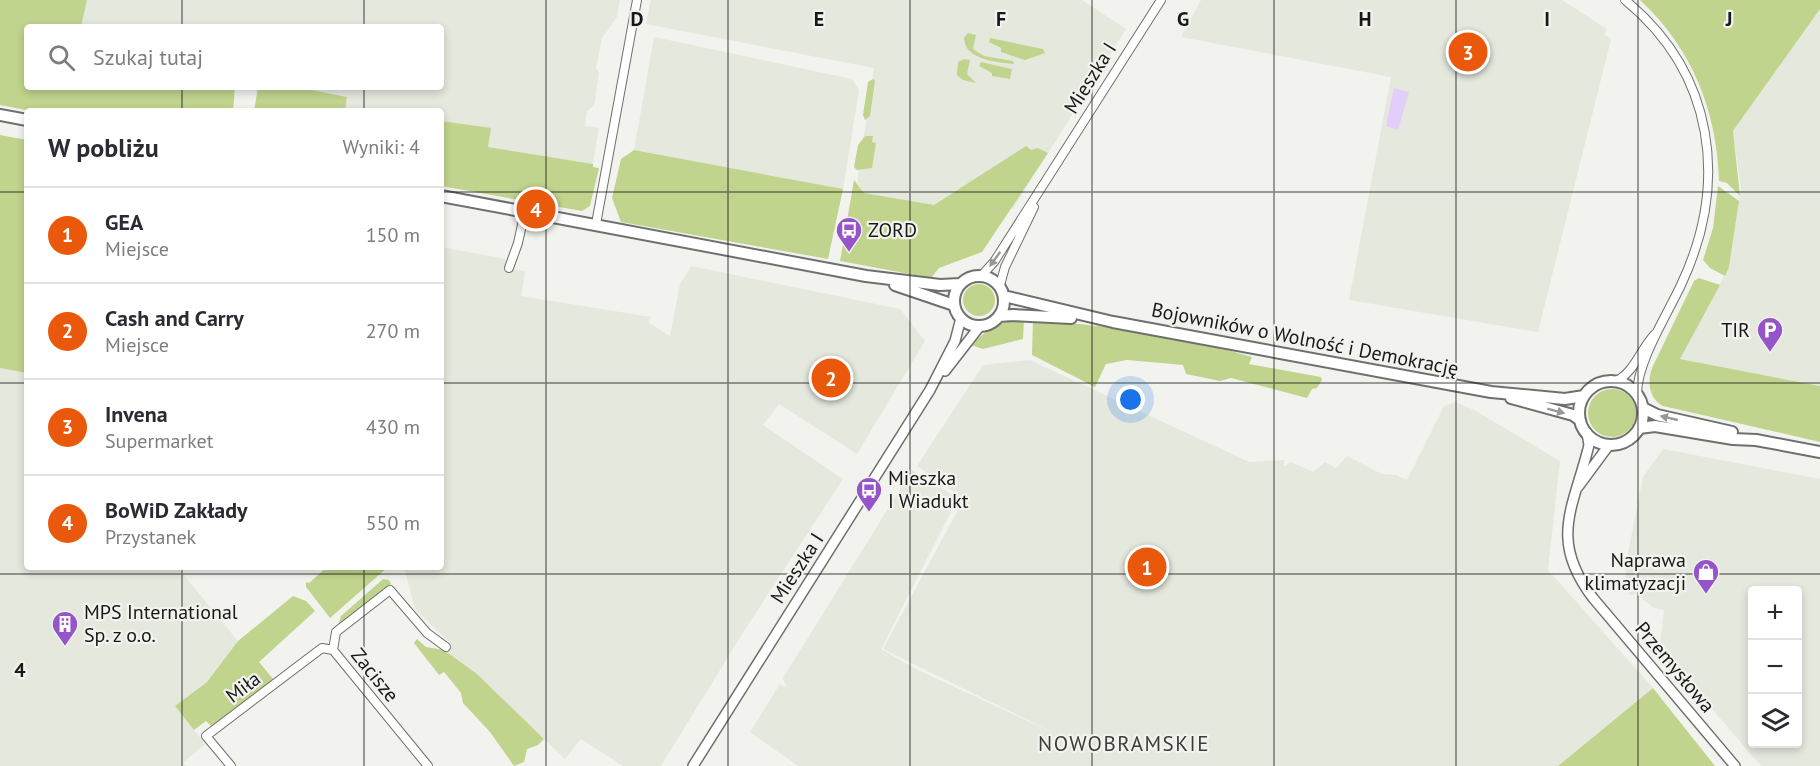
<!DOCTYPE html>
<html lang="pl">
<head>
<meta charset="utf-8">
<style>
	:root { --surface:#fff; --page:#f7f7f7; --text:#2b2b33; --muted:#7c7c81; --line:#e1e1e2; --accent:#ea580c }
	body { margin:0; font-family:"PT Sans",sans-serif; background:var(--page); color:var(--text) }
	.controls { position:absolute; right:18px; bottom:18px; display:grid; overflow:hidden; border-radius:6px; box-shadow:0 3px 9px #0003 }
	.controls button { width:54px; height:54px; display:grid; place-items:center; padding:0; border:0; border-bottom:2px solid var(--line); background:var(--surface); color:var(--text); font:30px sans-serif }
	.you { position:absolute; left:1131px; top:400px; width:21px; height:21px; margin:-15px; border:4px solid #fff; border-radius:50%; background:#1a73e8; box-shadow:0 0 0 9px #1a73e833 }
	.badge { display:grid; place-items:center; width:39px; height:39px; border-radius:50%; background:var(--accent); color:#fff; font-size:20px; font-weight:700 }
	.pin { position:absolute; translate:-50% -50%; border:3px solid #fff; box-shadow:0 2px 6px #0006 }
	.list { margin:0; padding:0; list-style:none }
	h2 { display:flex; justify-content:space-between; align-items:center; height:78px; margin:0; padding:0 24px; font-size:26px }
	h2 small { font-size:20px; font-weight:400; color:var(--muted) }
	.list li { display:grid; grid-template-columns:39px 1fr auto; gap:18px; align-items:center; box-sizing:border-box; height:96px; padding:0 24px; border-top:2px solid var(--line) }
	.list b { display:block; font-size:22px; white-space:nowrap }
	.list p { margin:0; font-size:20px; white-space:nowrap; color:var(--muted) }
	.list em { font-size:20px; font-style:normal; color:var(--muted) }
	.icon { flex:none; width:33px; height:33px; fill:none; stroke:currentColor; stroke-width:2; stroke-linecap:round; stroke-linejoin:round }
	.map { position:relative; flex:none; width:1820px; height:766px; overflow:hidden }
	.search { position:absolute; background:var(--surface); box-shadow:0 3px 9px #0003; left:24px; top:24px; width:420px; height:66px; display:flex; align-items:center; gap:15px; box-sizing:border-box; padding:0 21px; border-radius:6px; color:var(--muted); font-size:22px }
	.panel { position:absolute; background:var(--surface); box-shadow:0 3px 9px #0003; left:24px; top:108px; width:420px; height:462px; border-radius:6px }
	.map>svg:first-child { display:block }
	.built { fill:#e4e8dd; fill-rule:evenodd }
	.green { fill:#c0d48d }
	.water { fill:#e3cdf9 }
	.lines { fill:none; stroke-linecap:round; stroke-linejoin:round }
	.minor-casing { stroke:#6f706d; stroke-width:10 }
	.tertiary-casing { stroke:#6f706d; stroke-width:12 }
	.secondary-casing { stroke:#6f706d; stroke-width:14 }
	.minor { stroke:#fff; stroke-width:8 }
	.tertiary { stroke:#fff; stroke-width:9 }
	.secondary { stroke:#fff; stroke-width:10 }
	.oneway { fill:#979897 }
	.grid { fill:none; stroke:#181917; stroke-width:1.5; stroke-opacity:0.55 }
	.labels { text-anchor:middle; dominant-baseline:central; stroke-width:4.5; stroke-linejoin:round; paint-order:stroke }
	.street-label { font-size:20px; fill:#181917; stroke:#f2f3ef }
	.poi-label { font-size:20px; fill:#181917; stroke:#f2f3ef; text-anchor:start }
	.neighbourhood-label { font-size:21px; letter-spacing:1.5px; fill:#3d3e3b; stroke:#f2f3ef }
	.grid-label { font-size:20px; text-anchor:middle; font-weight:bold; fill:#181917; stroke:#f2f3ef; stroke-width:4.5; stroke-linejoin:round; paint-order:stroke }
</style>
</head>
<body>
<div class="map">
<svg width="1820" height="766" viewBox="0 0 1820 766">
	<rect width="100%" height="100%" fill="#f2f3ef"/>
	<!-- built -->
	<path class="built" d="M87 0H620L617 17 602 38 596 68 599 73 594 106 587 111 585 126 599 128 593 164 488 147 491 129 441 121V111H345L347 97 296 87H441V27H81Z
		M651 0H1082L1126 29 1013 209 960 211 864 193 857 182 874 68 646 24Z
		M1201 0H1562L1607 29 1604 34 1611 39 1538 332 1349 300 1391 77 1181 37Z
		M1820 9V386L1680 359 1729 267 1741 189 1733 131Z
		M654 37 852 79 859 90 843 189 634 150Z
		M441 247 506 259 505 268 525 271 521 296 651 317 648 322 670 336 680 284 691 266 900 309 925 341 857 454 779 404 763 425 843 479 744 631 661 766H623L581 739 565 759 477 674 444 650 449 642 415 609 404 567H441Z
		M1030 360 1249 462 1285 460 1283 467 1291 462 1313 472 1325 462 1336 468 1347 456 1382 474 1396 475 1407 480 1444 406 1456 402 1476 411 1560 461 1548 570 1653 688 1558 766H798L750 732 780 684 786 687 783 678 912 470 958 498 881 649 916 669 1060 736 883 649 964 499 917 466 983 365Z
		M0 368 27 373V567H177L238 641 207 682 175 706 205 744 183 763 185 766H0Z
		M1663 449 1820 479V766H1761L1694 688 1659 654 1664 610 1654 608 1636 594 1629 595 1625 568 1643 477ZM1752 590H1798V744H1752Z"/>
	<!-- green -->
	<path class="green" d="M0 0H87L81 27H27V87H235L233 111H31L0 105Z
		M1640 0H1820V9L1733 131 1740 196 1727 183 1719 181C1717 111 1692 48 1640 0Z
		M968 33 976 35 973 49 984 56 1013 61 1014 64C996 62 965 60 964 38Z
		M990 38 1043 49 1045 53 1025 60 1001 52V48L989 42Z
		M964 59 970 60 967 74 976 83 963 80 957 75 958 62Z
		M981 62 1012 69 1010 79 992 76V73L979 66Z
		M873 79 875 81 870 116 865 120 863 115 868 82Z
		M258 87H296L347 97 345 111H254Z
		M441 121 491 128 488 147 593 164V167L599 168 590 206 582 211 441 186Z
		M0 135 27 140V373L0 368Z
		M865 136H873L872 142 876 143 872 168 857 170 854 167 858 145Z
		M1026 146 1031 150 1038 148 1048 153 982 252 939 268 931 278 840 261 854 180 864 193 934 205Z
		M634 150 843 189 828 259 621 222 612 198 621 159Z
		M1718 186 1739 201 1729 267 1725 276 1710 268 1703 260 1713 228Z
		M1699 278 1720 285 1680 359 1820 386V442L1663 406C1649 398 1647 383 1652 368L1694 281Z
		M963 300a16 16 0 1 1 32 0a16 16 0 1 1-32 0Z
		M1024 319 1023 339 983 349 971 345C987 329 1001 320 1024 319Z
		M1033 320C1107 325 1182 336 1252 357L1249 364 1321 377 1322 380 1317 388 1312 389 1307 398 1231 378 1220 381 1186 374 1183 365 1127 360 1106 364 1095 387 1032 355Z
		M1588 413a24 24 0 1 1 48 0a24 24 0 1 1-48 0Z
		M327 567H388L330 618 306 587V582L309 583Z
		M383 579 389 580 391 584 338 625 341 616Z
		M293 596 306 601 315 611 259 662 274 680 211 726 206 721 194 730 175 706 207 682 238 641Z
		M417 639 426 647 444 650 477 674 544 739 538 745 527 749 524 762 514 766 490 732 463 703 461 693 444 672 439 675 414 643Z
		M1653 688 1715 766H1558Z"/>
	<!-- water -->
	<path class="water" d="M1394 88 1409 92 1398 130 1386 126Z"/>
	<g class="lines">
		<!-- minor casing -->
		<g class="minor-casing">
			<path id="minor" d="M1625 0C1715 74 1729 183 1681 285 1667 315 1637 362 1637 394
				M596 224 637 0
				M509 268 518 243 525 211
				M982 275 994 262 1161 0
				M1000 285 1005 267 1034 207
				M1616 381C1634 373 1641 348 1655 334
				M231 766 206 736 322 648 333 650
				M428 766 333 650 336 632 390 590 427 633 446 647"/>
		</g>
		<!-- tertiary casing -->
		<g class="tertiary-casing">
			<path id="tertiary" d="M945 371 980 326
				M1587 433 1589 445C1574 507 1548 539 1593 598L1735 766
				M1578 487 1609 445
				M693 766 930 390 955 341 961 318"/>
		</g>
		<!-- secondary casing -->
		<g class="secondary-casing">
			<path id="secondary" d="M0 115 27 120
				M441 196 866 276 940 285 960 284
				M954 301a25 25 0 1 1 50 0a25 25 0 1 1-50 0Z
				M895 285 954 305
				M1004 296 1113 322 1491 392 1565 399 1584 396
				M999 316 1013 315 1071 318
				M1579 413a32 32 0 1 1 64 0a32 32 0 1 1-64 0Z
				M1511 398 1573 415 1580 420
				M1643 408 1657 415 1732 432
				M1639 428 1655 426 1733 439 1756 440 1820 452"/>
		</g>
		<!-- minor -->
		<use href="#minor" class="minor"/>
		<!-- tertiary -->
		<use href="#tertiary" class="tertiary"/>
		<!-- secondary -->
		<use href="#secondary" class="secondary"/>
	</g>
	<!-- one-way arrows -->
	<defs><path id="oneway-solid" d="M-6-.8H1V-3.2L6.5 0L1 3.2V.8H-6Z" transform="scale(1.5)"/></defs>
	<g class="oneway">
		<use href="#oneway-solid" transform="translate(995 259) rotate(126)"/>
		<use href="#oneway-solid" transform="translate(1556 411) rotate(15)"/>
		<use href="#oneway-solid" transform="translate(1669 418) rotate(-167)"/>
	</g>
	<!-- grid -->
	<path class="grid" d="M182 0V27M364 0V27M546 0V766M728 0V766M910 0V766M1092 0V766M1274 0V766M1456 0V766M1638 0V766M182 87V111M364 87V111M0 192H27M441 192H1820M0 383H27M441 383H1820M182 567V766M364 567V766M0 574H1820"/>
	<!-- icons -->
	<defs>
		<g id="bus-pin" transform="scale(1.35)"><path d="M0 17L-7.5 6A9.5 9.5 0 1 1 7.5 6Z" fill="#9654c9" stroke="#f2f3ef"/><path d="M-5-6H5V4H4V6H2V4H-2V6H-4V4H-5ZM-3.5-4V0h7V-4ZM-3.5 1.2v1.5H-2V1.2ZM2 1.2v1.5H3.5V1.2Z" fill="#fff"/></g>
		<g id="parking-pin" transform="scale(1.35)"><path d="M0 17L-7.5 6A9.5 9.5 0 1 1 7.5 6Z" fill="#9654c9" stroke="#f2f3ef"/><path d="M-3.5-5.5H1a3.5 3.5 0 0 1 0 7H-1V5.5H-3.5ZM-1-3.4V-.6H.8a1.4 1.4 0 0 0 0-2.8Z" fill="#fff"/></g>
		<g id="shop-pin" transform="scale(1.35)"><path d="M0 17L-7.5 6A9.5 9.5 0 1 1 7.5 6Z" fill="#9654c9" stroke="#f2f3ef"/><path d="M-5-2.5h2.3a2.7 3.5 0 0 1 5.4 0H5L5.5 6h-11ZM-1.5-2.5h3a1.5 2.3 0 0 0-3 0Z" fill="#fff"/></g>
		<g id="building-pin" transform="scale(1.35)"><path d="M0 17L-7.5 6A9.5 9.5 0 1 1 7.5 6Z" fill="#9654c9" stroke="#f2f3ef"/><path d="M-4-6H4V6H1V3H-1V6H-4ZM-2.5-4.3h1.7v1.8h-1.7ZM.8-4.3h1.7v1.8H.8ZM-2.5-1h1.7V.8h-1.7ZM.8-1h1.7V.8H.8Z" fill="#fff"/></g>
	</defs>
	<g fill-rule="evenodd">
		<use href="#bus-pin" x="849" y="230"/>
		<use href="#parking-pin" x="1770" y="330"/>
		<use href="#bus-pin" x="869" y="490"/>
		<use href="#shop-pin" x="1706" y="572"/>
		<use href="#building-pin" x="65" y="624"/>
	</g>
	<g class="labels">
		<!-- street labels -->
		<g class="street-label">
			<text transform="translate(1090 78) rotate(-58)">Mieszka I</text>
			<text transform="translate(1305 339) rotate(11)">Bojowników o Wolność i Demokrację</text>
			<text transform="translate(797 568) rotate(-57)">Mieszka I</text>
			<text transform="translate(1675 667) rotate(50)">Przemysłowa</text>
			<text transform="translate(375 675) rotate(51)">Zacisze</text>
			<text transform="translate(243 687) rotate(-37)">Miła</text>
		</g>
		<!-- poi labels -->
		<g class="poi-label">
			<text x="868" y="230">ZORD</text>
			<text x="1750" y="330" text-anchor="end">TIR</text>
			<text x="888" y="478">Mieszka<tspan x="888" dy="23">I Wiadukt</tspan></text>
			<text x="1686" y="560" text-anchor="end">Naprawa<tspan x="1686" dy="23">klimatyzacji</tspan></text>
			<text x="84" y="612">MPS International<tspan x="84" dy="23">Sp. z o.o.</tspan></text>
		</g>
		<!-- neighbourhood labels -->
		<g class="neighbourhood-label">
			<text x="1124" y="743">NOWOBRAMSKIE</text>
		</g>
	</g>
	<g class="grid-label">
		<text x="637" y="26">D</text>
		<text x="819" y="26">E</text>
		<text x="1001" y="26">F</text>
		<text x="1183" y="26">G</text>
		<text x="1365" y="26">H</text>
		<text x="1547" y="26">I</text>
		<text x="1729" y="26">J</text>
		<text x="20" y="677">4</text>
	</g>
</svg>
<div class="controls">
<button>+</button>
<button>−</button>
<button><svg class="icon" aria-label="layers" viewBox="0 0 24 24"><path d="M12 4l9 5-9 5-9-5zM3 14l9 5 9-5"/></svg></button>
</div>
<div class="you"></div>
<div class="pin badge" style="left:1147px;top:567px">1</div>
<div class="pin badge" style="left:831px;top:378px">2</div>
<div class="pin badge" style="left:1468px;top:52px">3</div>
<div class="pin badge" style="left:536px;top:209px">4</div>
<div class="search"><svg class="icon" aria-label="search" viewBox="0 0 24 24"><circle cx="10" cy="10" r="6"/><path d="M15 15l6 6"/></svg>Szukaj tutaj</div>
<section class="panel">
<h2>W pobliżu<small>Wyniki: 4</small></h2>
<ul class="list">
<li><span class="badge">1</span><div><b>GEA</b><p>Miejsce</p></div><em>150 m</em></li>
<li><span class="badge">2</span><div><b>Cash and Carry</b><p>Miejsce</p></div><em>270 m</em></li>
<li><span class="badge">3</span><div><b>Invena</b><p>Supermarket</p></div><em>430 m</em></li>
<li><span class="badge">4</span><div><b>BoWiD Zakłady</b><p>Przystanek</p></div><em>550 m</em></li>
</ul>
</section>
</div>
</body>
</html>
